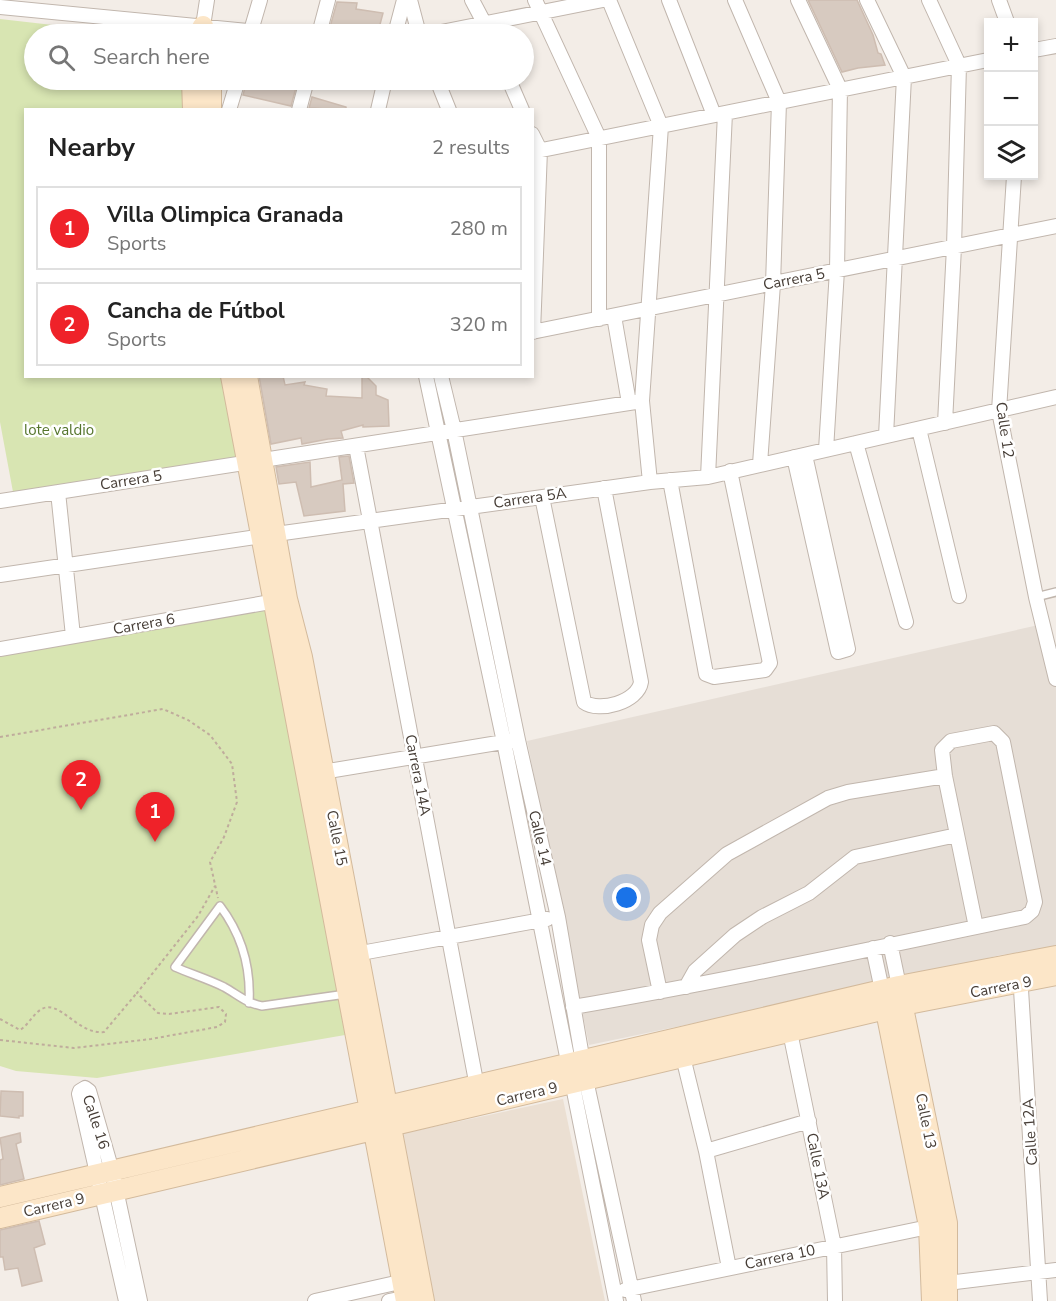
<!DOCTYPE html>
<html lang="en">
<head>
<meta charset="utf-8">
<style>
	:root { --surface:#fff; --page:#f2f2f2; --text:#222; --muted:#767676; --line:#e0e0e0; --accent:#ef2229 }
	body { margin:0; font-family:"Nunito Sans",sans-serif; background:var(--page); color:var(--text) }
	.controls { position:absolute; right:18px; top:18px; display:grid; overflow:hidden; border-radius:0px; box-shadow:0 3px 9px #0003 }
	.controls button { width:54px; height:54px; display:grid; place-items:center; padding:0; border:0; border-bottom:2px solid var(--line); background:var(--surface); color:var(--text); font:30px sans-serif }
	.you { position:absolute; left:627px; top:898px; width:21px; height:21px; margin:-15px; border:4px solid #fff; border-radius:50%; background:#1a73e8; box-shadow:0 0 0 9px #1a73e833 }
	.badge { display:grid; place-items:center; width:39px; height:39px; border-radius:50%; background:var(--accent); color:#fff; font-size:20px; font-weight:700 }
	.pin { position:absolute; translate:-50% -50px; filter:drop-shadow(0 2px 3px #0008) }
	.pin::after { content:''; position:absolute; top:32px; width:21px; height:18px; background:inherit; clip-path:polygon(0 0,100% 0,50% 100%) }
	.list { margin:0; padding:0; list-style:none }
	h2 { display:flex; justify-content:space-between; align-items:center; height:78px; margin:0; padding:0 24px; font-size:26px }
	h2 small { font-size:20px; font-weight:400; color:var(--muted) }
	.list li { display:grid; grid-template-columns:39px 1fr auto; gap:18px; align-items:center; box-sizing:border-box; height:84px; margin:0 12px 12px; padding:0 12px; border:2px solid var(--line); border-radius:0px }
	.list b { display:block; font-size:22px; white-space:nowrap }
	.list p { margin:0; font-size:20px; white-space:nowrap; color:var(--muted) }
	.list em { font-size:20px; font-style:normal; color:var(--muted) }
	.icon { flex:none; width:33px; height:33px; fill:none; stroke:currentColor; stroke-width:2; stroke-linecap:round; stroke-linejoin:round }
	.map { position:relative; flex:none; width:1056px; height:1301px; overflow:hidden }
	.search { position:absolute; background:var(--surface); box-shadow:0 3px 9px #0003; left:24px; top:24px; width:510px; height:66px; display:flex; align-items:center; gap:15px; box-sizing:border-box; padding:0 21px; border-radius:33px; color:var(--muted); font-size:22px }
	.panel { position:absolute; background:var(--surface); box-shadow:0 3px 9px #0003; left:24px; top:108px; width:510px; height:270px; border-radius:0px }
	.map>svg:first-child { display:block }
	.residential { fill:#e6ded6 }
	.education { fill:#ebdfd2 }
	.green { fill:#d8e5b2 }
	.building { fill:#d7cac0; stroke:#cebdb1; stroke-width:1.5 }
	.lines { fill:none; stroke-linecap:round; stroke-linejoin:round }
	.lane-casing { stroke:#c1b6ad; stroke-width:10 }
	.street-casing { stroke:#c1b6ad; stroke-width:16 }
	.secondary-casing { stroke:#d3ba9c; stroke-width:22 }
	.path { stroke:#bfac9c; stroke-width:2; stroke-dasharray:3 3; stroke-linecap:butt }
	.lane { stroke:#fff; stroke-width:7 }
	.street { stroke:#fff; stroke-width:14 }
	.secondary { stroke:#fce6c8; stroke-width:20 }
	.labels { text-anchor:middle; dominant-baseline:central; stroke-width:5; stroke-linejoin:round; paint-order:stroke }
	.street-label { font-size:15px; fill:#463d36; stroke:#fff }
	.park-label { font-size:15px; fill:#55752c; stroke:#fff }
</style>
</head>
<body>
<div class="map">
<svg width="1056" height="1301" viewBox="0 0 1056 1301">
	<rect width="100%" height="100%" fill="#f3ede7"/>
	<!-- residential -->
	<path class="residential" d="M1043 624 1056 682V947L1000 955 897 981 589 1045 527 741Z"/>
	<!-- education -->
	<path class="education" d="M563 1099 605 1301H435L400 1134Z"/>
	<!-- green -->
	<path class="green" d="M0 19 132 34H34V80H186L188 109 26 110V376L226 377 241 460 13 492 0 422Z
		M269 610 345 1035 97 1078 16 1071 0 1066V649L171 620Z"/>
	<!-- building -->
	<path class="building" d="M808 0H857L873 35 878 53 881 54 885 65 858 68 842 72Z
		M337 2 357 3 356 9 383 13 378 32 353 28V30L330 27Z
		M247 80H298L291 106 243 95Z
		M312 97 346 107V110L309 108Z
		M259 376H283L285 385 305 382 304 385 327 389 326 396 362 398V376H366L376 386V395L388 400 389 426 363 427V425L341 431 343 438 328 439 302 444 301 438 271 444Z
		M349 456 354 483 343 484 345 511 304 516 296 482 279 484 276 467 310 462 311 487 342 480 339 457Z
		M1 1091 23 1092V1116H19V1118L0 1116Z
		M20 1133 21 1142 16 1144 24 1179 0 1185V1160L3 1159 0 1138Z
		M39 1221 45 1244 34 1248 42 1281 22 1286 18 1268 5 1270 3 1257H0V1230Z"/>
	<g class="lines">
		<!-- lane casing -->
		<g class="lane-casing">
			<path id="lane" d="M1036 597 1056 592
				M249 1003C251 967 242 935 220 906L175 967C191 974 208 979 224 987 237 994 246 1003 262 1006L346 994"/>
		</g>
		<!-- street casing -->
		<g class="street-casing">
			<path id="street" d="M410 0 419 34
				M472 0 490 34
				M535 0 599 138V319
				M609 0 661 126 642 401 650 482
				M669 0 714 115
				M735 0 779 102 773 284 760 464
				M798 0 840 89 837 270 826 450
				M867 0 904 77 886 436
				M929 0 959 65 954 247 945 423
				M999 0 1007 22
				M0 7 280 34
				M203 26 207 0
				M250 34 260 0
				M319 34 328 0
				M395 34 404 0
				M431 34 603 0
				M1034 50 1056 46
				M437 80 449 110
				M509 80 522 110
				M229 110 238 80
				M299 110 307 80
				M378 110 385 80
				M532 134 540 150 533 332
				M532 152 988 60
				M1014 176 999 411 1036 597 1056 679
				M614 316 629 403
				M532 332 1056 226
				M426 376 504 742 616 1301
				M441 376 454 430 518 740 558 917 586 1080 634 1301
				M919 429 959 596
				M856 443 906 622
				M356 446 478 1092
				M794 457 838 652 848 649 805 455
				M708 477 725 113
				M670 480 706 674 714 677 765 670 770 663 730 471
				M58 492 73 636
				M542 497 584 702C599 713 638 702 641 682L604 488
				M0 501 642 401
				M0 575 276 534 650 482 708 477 1056 397
				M0 649 282 600
				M316 773 510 741
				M890 943 899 986
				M873 948 882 990
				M350 955 547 919
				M1020 973 1040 1301
				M686 987 695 971 735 935 762 917 809 893 855 857 957 835
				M660 992 649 940 652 925 660 913 727 854 828 798 848 792 945 776
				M573 1007C725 981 875 948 1025 917L1032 911 1035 902 1003 742 994 733 951 741 942 750 945 776 976 927
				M790 1032 834 1246 835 1301
				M683 1057 706 1151 729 1268
				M706 1151 809 1121
				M939 1284 1056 1270
				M625 1290 938 1225
				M126 1301 79 1094 80 1091 85 1088 89 1091 112 1171 140 1301
				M315 1301 409 1280
				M389 1301 413 1296"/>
		</g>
		<!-- secondary casing -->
		<g class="secondary-casing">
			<path id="secondary" d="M199 34 203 26
				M192 80 193 110
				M211 110V80
				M231 376 406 1301
				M247 376 287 599 302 657 424 1301
				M900 993 947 1223V1301
				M883 996 929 1226 932 1301
				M0 1197 899 986 1056 956
				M0 1218 903 1005 1056 975"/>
		</g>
		<!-- path -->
		<path class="path" d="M0 737 163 709 188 720 210 735 232 764 237 802 224 837 210 862 218 898
			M0 1019 20 1030C28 1025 32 1016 40 1010 59 997 77 1035 104 1032L136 994
			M0 1040 74 1048 151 1039 217 1027 225 1022 226 1014 219 1007 169 1014 158 1013 137 993 198 916 215 886"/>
		<!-- lane -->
		<use href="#lane" class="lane"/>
		<!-- street -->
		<use href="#street" class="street"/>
		<!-- secondary -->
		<use href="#secondary" class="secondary"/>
	</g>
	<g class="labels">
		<!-- street labels -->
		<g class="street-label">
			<text transform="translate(794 279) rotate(-11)">Carrera 5</text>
			<text transform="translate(1005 430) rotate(82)">Calle 12</text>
			<text transform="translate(131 480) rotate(-9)">Carrera 5</text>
			<text transform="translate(530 498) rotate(-8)">Carrera 5A</text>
			<text transform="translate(144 624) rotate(-10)">Carrera 6</text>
			<text transform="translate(418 775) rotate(79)">Carrera 14A</text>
			<text transform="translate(337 838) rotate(79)">Calle 15</text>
			<text transform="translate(540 838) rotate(77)">Calle 14</text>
			<text transform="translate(1001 987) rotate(-11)">Carrera 9</text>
			<text transform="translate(527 1094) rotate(-13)">Carrera 9</text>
			<text transform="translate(926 1121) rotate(79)">Calle 13</text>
			<text transform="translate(96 1122) rotate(72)">Calle 16</text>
			<text transform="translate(1030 1132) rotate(-94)">Calle 12A</text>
			<text transform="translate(818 1166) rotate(79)">Calle 13A</text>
			<text transform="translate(54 1205) rotate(-13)">Carrera 9</text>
			<text transform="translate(780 1257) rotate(-12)">Carrera 10</text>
		</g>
		<!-- park labels -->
		<g class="park-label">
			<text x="59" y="430">lote valdio</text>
		</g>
	</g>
</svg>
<div class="controls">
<button>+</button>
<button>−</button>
<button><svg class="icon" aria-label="layers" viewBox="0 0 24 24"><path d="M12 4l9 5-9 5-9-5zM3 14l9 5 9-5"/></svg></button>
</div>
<div class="you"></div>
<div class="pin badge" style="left:155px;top:842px">1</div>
<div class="pin badge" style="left:81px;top:810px">2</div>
<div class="search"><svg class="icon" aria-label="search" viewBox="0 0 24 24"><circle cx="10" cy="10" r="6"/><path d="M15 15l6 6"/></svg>Search here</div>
<section class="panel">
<h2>Nearby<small>2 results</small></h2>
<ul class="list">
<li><span class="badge">1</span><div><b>Villa Olimpica Granada</b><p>Sports</p></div><em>280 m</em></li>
<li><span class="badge">2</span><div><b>Cancha de Fútbol</b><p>Sports</p></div><em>320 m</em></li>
</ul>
</section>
</div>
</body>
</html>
